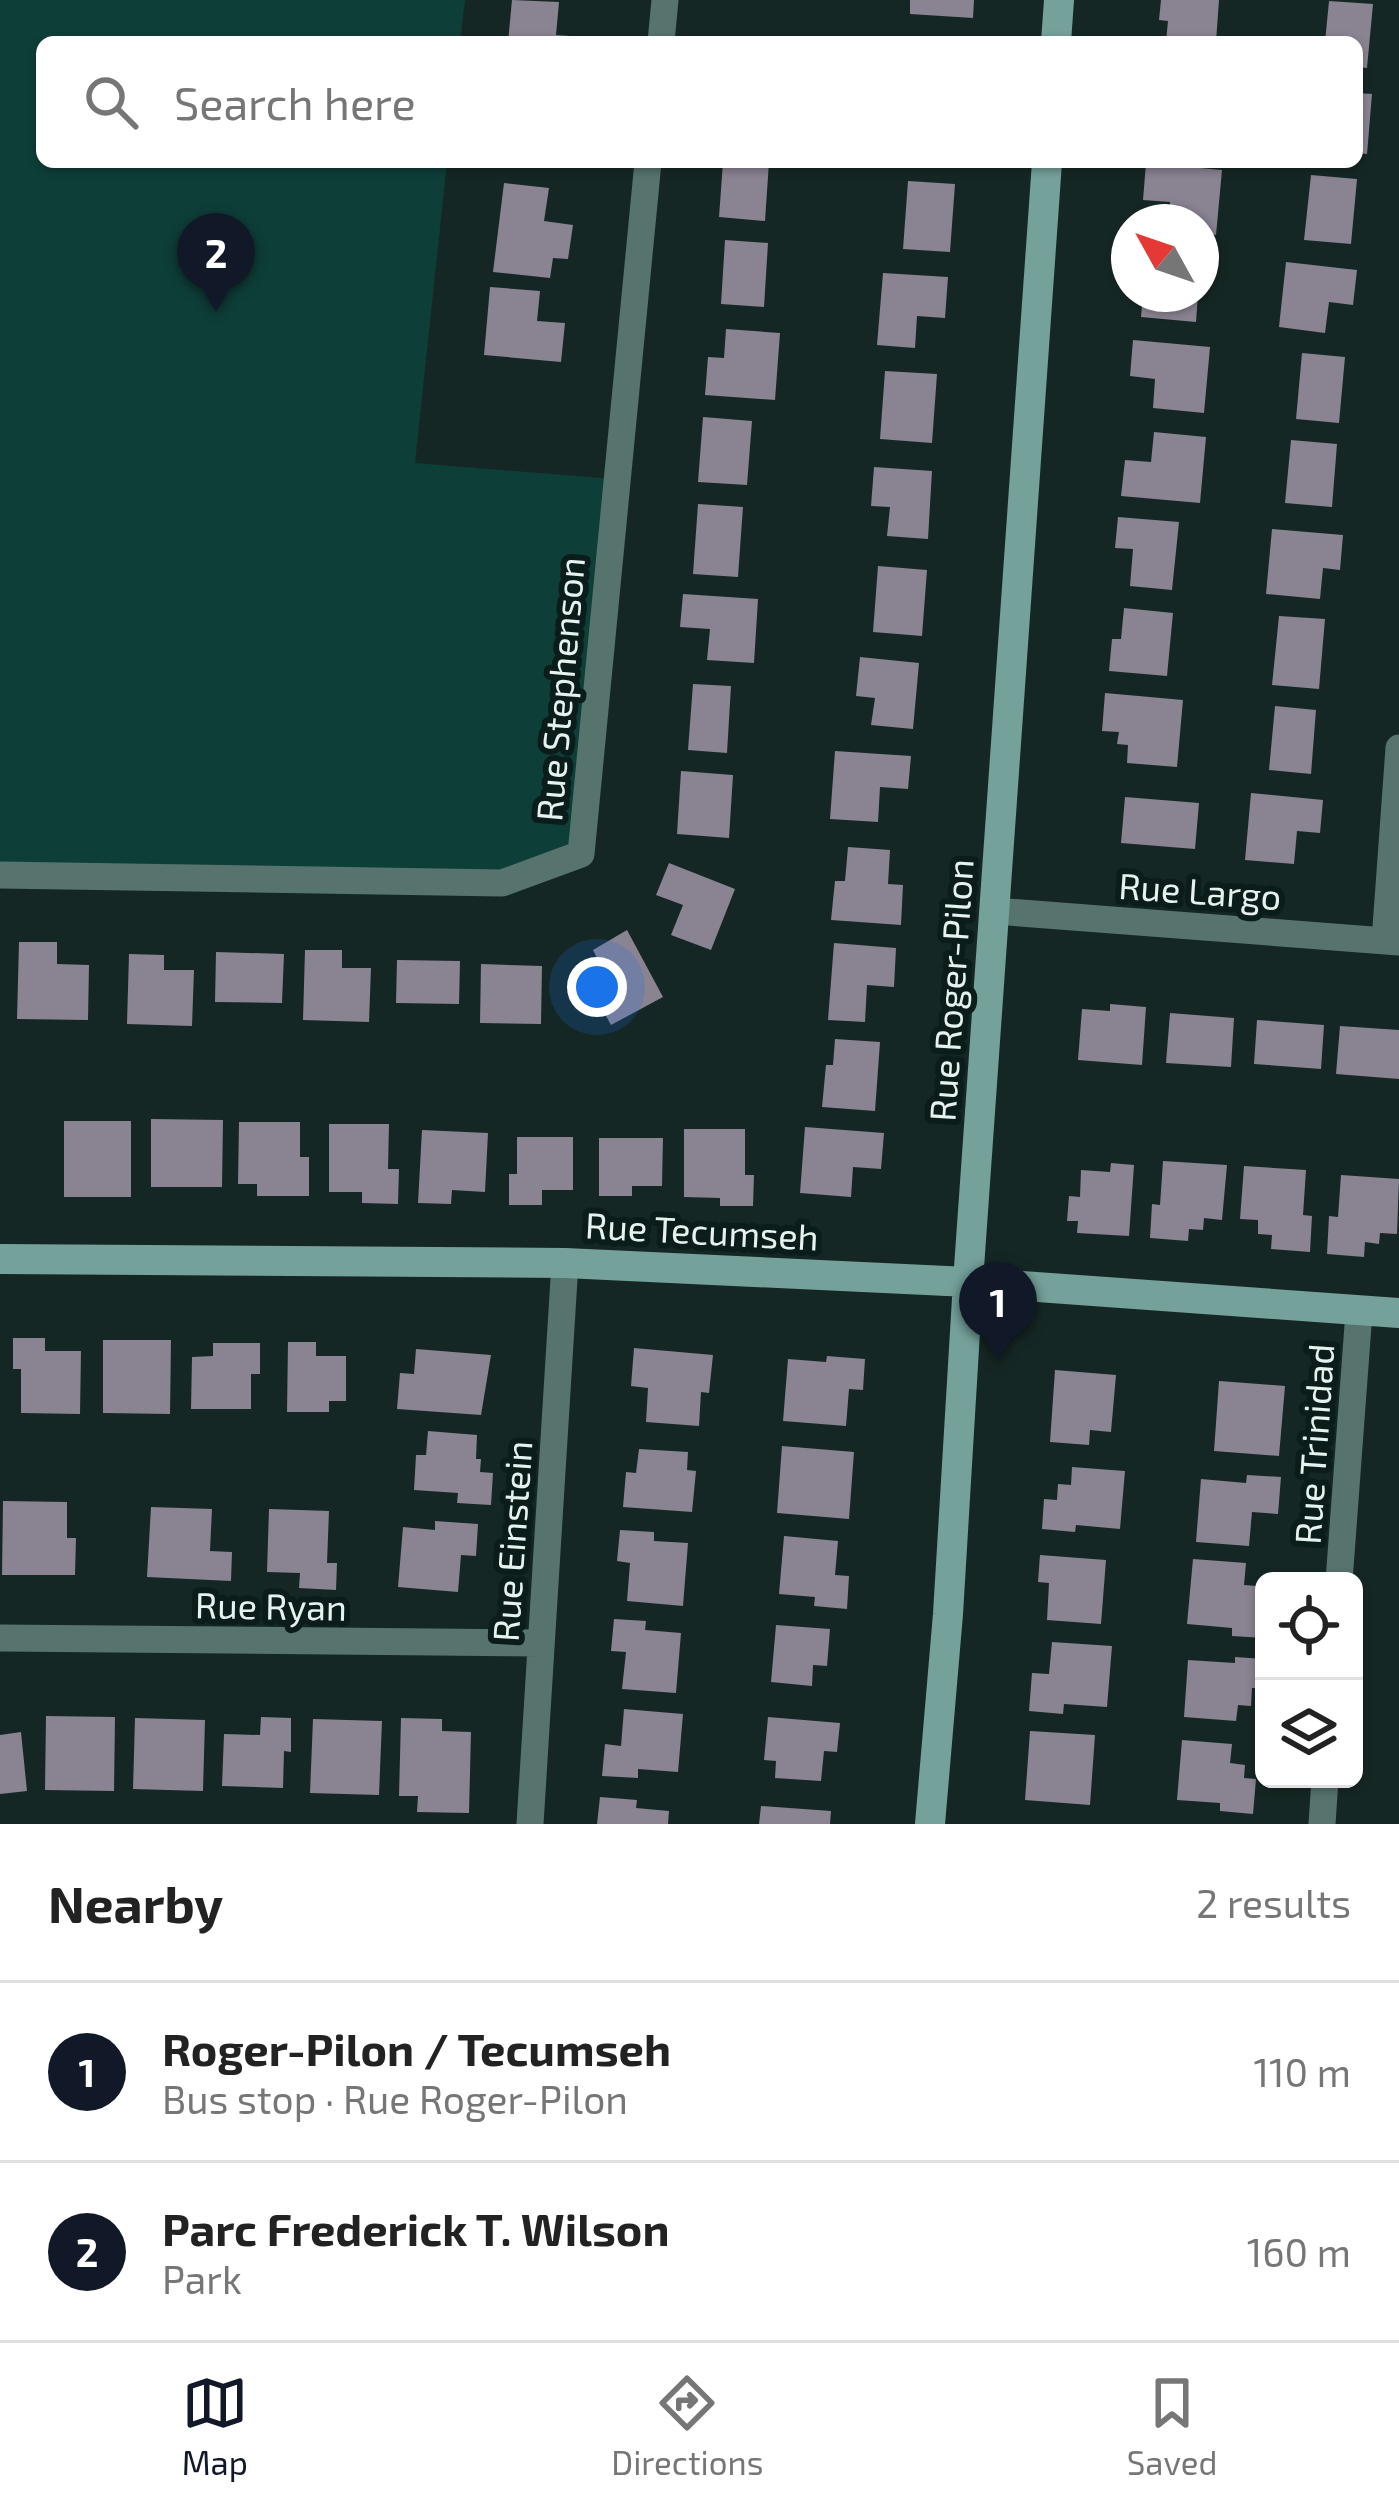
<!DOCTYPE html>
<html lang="en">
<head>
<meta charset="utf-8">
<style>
	:root { --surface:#fff; --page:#f2f2f2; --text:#222; --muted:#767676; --line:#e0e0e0; --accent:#111827 }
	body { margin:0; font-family:"Exo 2",sans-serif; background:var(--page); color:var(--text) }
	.controls { position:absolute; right:36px; bottom:36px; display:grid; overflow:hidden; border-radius:18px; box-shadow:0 3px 9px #0004 }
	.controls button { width:108px; height:108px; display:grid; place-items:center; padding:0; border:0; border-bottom:3px solid var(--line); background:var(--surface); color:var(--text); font:60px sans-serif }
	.compass { position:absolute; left:1111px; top:204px; width:108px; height:108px; border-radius:50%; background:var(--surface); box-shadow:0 3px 9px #0004; rotate:310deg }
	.you { position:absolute; left:597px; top:987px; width:42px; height:42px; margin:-30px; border:9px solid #fff; border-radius:50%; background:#1a73e8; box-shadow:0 0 0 18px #1a73e833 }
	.badge { display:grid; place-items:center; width:78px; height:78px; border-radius:50%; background:var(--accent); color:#fff; font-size:39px; font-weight:700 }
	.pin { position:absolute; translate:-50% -99px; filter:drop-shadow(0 3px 6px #0008) }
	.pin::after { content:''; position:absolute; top:63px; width:42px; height:36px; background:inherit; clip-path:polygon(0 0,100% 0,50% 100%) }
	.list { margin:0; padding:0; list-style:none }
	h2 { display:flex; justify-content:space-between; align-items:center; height:156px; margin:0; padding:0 48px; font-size:51px }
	h2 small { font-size:39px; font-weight:400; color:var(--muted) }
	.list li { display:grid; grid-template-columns:78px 1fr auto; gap:36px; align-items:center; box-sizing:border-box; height:180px; padding:0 48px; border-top:3px solid var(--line) }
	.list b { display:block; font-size:45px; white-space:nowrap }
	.list p { margin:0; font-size:39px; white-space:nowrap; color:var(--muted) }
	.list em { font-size:39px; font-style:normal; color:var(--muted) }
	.icon { flex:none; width:66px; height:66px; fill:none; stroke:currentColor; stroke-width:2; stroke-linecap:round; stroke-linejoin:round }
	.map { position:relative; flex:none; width:1399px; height:1824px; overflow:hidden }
	.search { position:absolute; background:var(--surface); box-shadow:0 3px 9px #0004; left:36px; right:36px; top:36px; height:132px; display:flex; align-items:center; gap:30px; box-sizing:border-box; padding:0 42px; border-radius:18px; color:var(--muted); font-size:45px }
	.sheet { height:516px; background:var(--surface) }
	nav { display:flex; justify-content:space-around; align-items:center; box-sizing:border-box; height:168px; border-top:3px solid var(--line); background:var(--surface); font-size:33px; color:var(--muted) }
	nav a { display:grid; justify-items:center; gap:6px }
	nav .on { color:var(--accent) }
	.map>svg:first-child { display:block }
	.green { fill:#0e3e38 }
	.building { fill:#8a8392 }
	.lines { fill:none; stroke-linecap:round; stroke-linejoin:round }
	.street { stroke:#57736e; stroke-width:27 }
	.secondary { stroke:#74a19a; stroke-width:30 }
	.labels { text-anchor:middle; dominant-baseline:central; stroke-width:12; stroke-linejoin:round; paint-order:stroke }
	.street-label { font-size:36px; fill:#e6f2f0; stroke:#0b1d1b }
</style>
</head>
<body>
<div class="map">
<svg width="1399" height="1824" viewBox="0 0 1399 1824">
	<rect width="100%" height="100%" fill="#152724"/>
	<!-- green -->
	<path class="green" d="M0 0H465L460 42H42V162H447L415 463 614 479 581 854 502 883 0 875Z"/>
	<!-- building -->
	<path class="building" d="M512 0 559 2 556 35 583 37 582 42H508Z
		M910 0H974L973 18 910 14Z
		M1161 0H1219L1216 42H1166L1168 21 1159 20Z
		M1329 1 1373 4 1367 68 1357 67V42H1325Z
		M1357 93 1372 94 1367 154 1357 153Z
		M723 162H769L765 221 719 217Z
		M1146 163 1222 170 1216 235 1201 233V222H1168L1170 202 1143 200Z
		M1311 175 1357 179 1351 244 1304 240Z
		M908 181 955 184 950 252 903 249Z
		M504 183 549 188 544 221 573 225 568 259 553 258 550 278 493 272Z
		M725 240 768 243 764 307 721 304Z
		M1286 262 1357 270 1353 305 1329 302 1325 333 1279 327Z
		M883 273 948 277 945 318 917 316 915 348 877 345Z
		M490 287 540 291 537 321 565 323 561 362 484 355Z
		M1143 294H1198L1196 322 1141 317Z
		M726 329 780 333 775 400 705 395 708 357 724 358Z
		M1133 340 1210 347 1204 413 1153 408 1155 379 1130 376Z
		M1302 353 1345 357 1339 423 1296 419Z
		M885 371 937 374 932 443 880 439Z
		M703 417 752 421 747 485 698 482Z
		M1154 432 1206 437 1200 503 1121 496 1125 460 1151 462Z
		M1291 440 1337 444 1332 507 1285 503Z
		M874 467 932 471 928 539 887 536 890 507 871 506Z
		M698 504 743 507 738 577 693 574Z
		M1118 517 1179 522 1172 590 1130 586 1133 549 1115 548Z
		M1272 529 1343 535 1340 570 1323 568 1320 599 1266 594Z
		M878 566 927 570 922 636 873 632Z
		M683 594 758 599 754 663 707 660 710 629 680 627Z
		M1124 608 1173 613 1167 676 1109 671 1112 639H1121Z
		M1279 616 1325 619 1319 689 1272 685Z
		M860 657 919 663 913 729 871 725 875 698 856 696Z
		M693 684 731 686 727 753 688 750Z
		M1105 693 1183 700 1177 767 1127 763 1128 745 1117 744 1119 732 1102 731Z
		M1275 706 1316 710 1311 774 1269 770Z
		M835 751 911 756 908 789 880 787 878 822 830 819Z
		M681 771 733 775 729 838 677 834Z
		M1251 793 1323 800 1320 833 1297 831 1294 864 1245 860Z
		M1125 797 1199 803 1195 849 1121 843Z
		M848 847 890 850 888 884 903 885 901 925 831 920 835 881H845Z
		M669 863 735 889 711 950 671 935 683 905 656 895Z
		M627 930 663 997 611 1025 587 981 604 972 593 950Z
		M19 942H57V964L89 965 88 1020 17 1019Z
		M834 943 896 948 894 987 867 985 865 1022 828 1020Z
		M305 950H342V968H371L369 1022 303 1020Z
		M216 952 284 954 282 1003 215 1002Z
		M129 954 164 955V970H194L192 1026 127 1024Z
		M397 960 460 961 459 1004 396 1003Z
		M481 964 542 966 541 1024 480 1023Z
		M1110 1004 1146 1007 1142 1065 1078 1060 1082 1009 1110 1011Z
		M1170 1013 1234 1018 1231 1067 1166 1063Z
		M1257 1020 1324 1025 1321 1069 1254 1064Z
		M1340 1026 1399 1030V1079L1336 1074Z
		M835 1039 880 1042 875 1111 822 1107 826 1065H833Z
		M151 1119 223 1120 222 1187H151Z
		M64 1121H131V1197H64Z
		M239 1122H300V1157H309V1196H257V1184H238Z
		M329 1124H389L388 1169H399L398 1204 362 1203V1192H329Z
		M805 1127 884 1133 881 1169 853 1167 851 1197 800 1193Z
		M684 1129H745V1175H754L753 1206H720V1198L684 1197Z
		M422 1130 488 1133 485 1192 452 1190 451 1204 418 1203Z
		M517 1137H573V1190H542V1205H509V1174H517Z
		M599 1138H663L662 1186H632V1196H599Z
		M1163 1161 1227 1165 1222 1220 1204 1218 1203 1230 1189 1229 1188 1241 1150 1238 1152 1204 1160 1205Z
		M1111 1163 1134 1165 1129 1236 1077 1233 1078 1221H1067L1069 1196 1080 1197 1081 1170 1110 1172Z
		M1244 1166 1306 1170 1303 1215 1312 1216 1310 1252 1271 1249 1272 1235 1258 1234V1220L1240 1219Z
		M1341 1175 1399 1179 1397 1234 1380 1233 1379 1244 1365 1242 1364 1257 1327 1254 1329 1216 1338 1217Z
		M13 1338H45V1351H81L80 1414 21 1413V1369H13Z
		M103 1340H171L170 1414 103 1413Z
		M288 1342H316V1356H346V1401H329V1412H287Z
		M213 1343H260V1374H251V1409H191L192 1357 213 1356Z
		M634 1348 713 1355 709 1393 701 1392 699 1426 646 1422 648 1388 631 1386Z
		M416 1349 491 1355 481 1415 397 1409 400 1373 414 1374Z
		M827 1356 865 1359 863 1390 849 1389 846 1426 783 1421 788 1359 826 1362Z
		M1055 1370 1116 1375 1111 1432 1090 1430 1089 1445 1050 1442Z
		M1219 1381 1285 1386 1279 1456 1214 1451Z
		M428 1431 477 1435 476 1459H481L480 1472 493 1473 491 1505 457 1503 458 1493 414 1490 416 1455H426Z
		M782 1446 854 1452 849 1519 777 1513Z
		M639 1449 688 1452 687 1470 696 1471 692 1512 623 1507 626 1472 636 1473Z
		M1072 1467 1125 1471 1120 1529 1076 1525 1075 1532 1042 1529 1044 1499 1057 1500 1058 1484 1071 1485Z
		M1247 1475 1281 1477 1278 1514 1252 1512 1249 1546 1196 1542 1201 1479 1246 1483Z
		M3 1501 67 1502V1538H76L75 1575H2Z
		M151 1507 212 1509 210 1551 232 1552 231 1581 147 1577Z
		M269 1509 329 1511 327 1563H337L336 1590 299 1588 300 1573 267 1572Z
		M435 1521 478 1524 476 1556 461 1555 458 1592 398 1587 403 1527 435 1530Z
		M620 1530 654 1532V1541L688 1543 683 1606 627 1601 630 1563 617 1561Z
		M784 1536 838 1541 835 1575 849 1576 847 1609 814 1606 815 1597 779 1594Z
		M1040 1555 1106 1560 1101 1624 1047 1620 1049 1583 1038 1582Z
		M1193 1559 1246 1563 1244 1585 1257 1586 1256 1600 1264 1601V1638L1232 1636V1628L1187 1624Z
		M614 1619 646 1621 645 1630 681 1633 676 1693 622 1689 626 1652 611 1651Z
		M776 1625 830 1629 827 1666 813 1665 812 1686 771 1682Z
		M1052 1642 1112 1646 1107 1707 1064 1704 1063 1714 1029 1711 1032 1673 1049 1674Z
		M1235 1657 1264 1659V1688H1252L1251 1706 1238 1705 1236 1721 1184 1717 1188 1660 1235 1663Z
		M624 1709 683 1714 678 1772 638 1769V1778L602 1776 605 1744 621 1746Z
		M46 1716 115 1717 114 1791 45 1790Z
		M261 1717 291 1718V1752L284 1751 283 1788 222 1786 224 1734 260 1735Z
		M768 1717 840 1723 837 1752 824 1751 821 1781 775 1778 776 1761 764 1760Z
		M135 1718 205 1720 203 1791 133 1789Z
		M401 1718 442 1719V1731L471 1732 469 1813 417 1812 418 1796H399Z
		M313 1719 382 1721 379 1795 310 1793Z
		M1030 1731 1095 1735 1090 1805 1025 1800Z
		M21 1732 27 1791 0 1794V1735Z
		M1182 1740 1232 1744 1230 1763 1245 1765 1244 1778 1256 1779 1253 1814 1220 1811V1803L1177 1800Z
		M600 1797 637 1800 636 1808 669 1811 668 1824H597Z
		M761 1806 831 1811 830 1824H759Z"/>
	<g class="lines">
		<!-- street -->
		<path class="street" d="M661 42 665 0
			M0 875 502 883 581 854 648 162
			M995 911 1399 942
			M1385 941 1399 748
			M1339 1581 1359 1312
			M0 1638 541 1643
			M530 1824 565 1263
			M1322 1824 1325 1779"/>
		<!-- secondary -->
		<path class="secondary" d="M1056 42 1059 0
			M0 1259 565 1263 968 1282 1399 1313
			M930 1824 948 1614 968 1282 1047 162"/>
	</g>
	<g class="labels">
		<!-- street labels -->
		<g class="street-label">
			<text transform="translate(559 689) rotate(-85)">Rue Stephenson</text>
			<text transform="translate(1200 890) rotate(4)">Rue Largo</text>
			<text transform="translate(950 990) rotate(-86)">Rue Roger-Pilon</text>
			<text transform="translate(702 1230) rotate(3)">Rue Tecumseh</text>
			<text transform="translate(1313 1444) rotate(-86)">Rue Trinidad</text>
			<text transform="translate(511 1541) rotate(-86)">Rue Einstein</text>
			<text transform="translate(271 1605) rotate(1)">Rue Ryan</text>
		</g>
	</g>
</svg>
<div class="controls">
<button><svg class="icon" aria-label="locate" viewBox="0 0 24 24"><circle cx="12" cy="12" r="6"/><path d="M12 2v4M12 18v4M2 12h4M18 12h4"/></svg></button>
<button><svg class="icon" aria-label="layers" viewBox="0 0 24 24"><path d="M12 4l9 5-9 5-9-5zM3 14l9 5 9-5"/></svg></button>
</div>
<svg class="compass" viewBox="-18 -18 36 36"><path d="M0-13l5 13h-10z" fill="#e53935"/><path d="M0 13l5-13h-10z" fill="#767676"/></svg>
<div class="you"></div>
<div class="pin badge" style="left:998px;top:1361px">1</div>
<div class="pin badge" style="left:216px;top:312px">2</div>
<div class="search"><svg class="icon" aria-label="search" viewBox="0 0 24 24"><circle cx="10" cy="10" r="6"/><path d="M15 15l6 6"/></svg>Search here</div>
</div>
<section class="sheet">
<h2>Nearby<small>2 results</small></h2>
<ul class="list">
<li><span class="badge">1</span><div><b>Roger-Pilon / Tecumseh</b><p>Bus stop · Rue Roger-Pilon</p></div><em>110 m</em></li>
<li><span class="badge">2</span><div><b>Parc Frederick T. Wilson</b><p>Park</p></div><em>160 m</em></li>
</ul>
</section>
<nav>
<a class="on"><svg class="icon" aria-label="map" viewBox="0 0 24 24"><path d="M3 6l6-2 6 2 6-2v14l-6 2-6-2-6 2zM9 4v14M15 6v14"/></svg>Map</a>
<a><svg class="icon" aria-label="directions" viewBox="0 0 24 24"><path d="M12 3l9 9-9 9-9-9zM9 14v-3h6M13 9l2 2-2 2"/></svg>Directions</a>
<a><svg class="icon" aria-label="saved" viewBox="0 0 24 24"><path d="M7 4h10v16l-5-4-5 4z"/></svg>Saved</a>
</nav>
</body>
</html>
